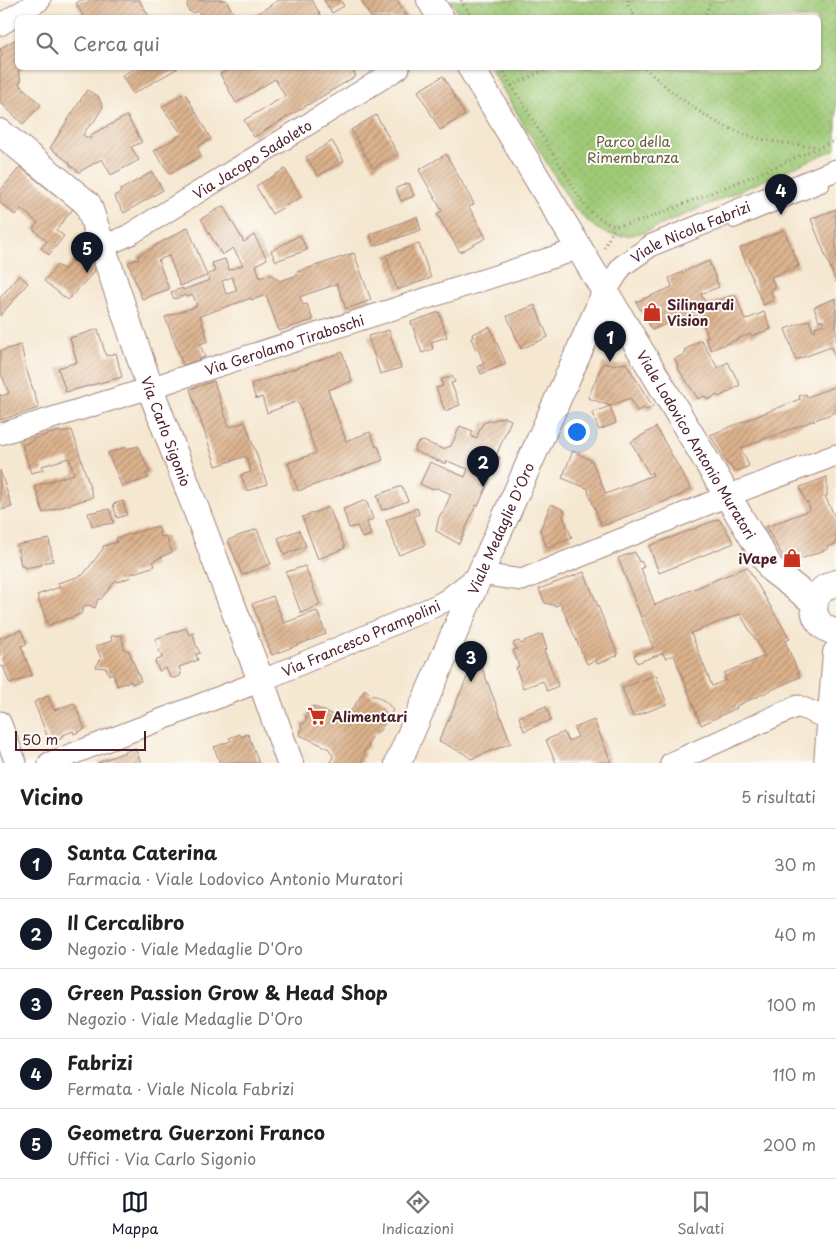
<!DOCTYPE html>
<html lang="it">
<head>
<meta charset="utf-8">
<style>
	:root { --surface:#fff; --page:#f2f2f2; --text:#202124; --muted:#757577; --line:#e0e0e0; --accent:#111827 }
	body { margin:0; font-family:"Playpen Sans",sans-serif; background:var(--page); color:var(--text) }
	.scale { position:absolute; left:15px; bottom:12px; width:131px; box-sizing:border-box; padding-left:5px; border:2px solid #4a1f2b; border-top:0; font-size:14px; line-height:18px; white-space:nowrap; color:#4a1f2b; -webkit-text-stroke:4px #fdfcf7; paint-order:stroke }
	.you { position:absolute; left:576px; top:431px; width:18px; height:18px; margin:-12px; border:4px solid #fff; border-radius:50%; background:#1a73e8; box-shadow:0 0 0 8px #1a73e833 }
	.badge { display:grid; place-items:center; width:32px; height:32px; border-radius:50%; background:var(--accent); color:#fff; font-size:16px; font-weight:700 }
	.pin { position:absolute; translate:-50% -41px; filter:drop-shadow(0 1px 2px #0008) }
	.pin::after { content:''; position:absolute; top:26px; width:18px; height:15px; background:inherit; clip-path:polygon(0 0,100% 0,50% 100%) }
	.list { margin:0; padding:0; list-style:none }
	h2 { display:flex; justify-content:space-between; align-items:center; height:65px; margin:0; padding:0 20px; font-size:21px }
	h2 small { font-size:16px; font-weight:400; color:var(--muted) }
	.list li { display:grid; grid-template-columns:32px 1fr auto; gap:15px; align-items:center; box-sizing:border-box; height:70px; padding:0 20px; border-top:1px solid var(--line) }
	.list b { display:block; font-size:19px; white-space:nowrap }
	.list p { margin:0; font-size:16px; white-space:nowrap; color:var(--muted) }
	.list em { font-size:16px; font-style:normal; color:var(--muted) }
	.icon { flex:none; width:28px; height:28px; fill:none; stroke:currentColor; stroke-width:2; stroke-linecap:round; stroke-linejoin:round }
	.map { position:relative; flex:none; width:836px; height:763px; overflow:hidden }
	.search { position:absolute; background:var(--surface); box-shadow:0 1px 4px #0004; left:15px; right:15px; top:15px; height:55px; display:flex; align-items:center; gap:12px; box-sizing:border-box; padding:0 18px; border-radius:8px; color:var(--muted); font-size:19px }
	.sheet { height:415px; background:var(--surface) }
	nav { display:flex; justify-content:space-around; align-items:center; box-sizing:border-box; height:70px; border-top:1px solid var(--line); background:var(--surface); font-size:14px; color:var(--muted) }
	nav a { display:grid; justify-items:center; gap:2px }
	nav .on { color:var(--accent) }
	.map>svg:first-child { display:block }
	.park { fill:url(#park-dots); stroke:#747450 }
	.building { fill:url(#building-hatch); fill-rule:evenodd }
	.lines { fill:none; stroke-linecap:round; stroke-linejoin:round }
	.service-casing { stroke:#a0837e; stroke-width:12 }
	.minor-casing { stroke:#a0837e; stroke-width:23 }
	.tertiary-casing { stroke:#a0837e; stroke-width:28 }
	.path { stroke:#a0837e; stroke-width:3; stroke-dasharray:1 4; stroke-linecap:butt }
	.service { stroke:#fff; stroke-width:10 }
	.minor { stroke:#fff; stroke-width:21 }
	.tertiary { stroke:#fff; stroke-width:26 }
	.labels { text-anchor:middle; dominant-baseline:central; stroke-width:4; stroke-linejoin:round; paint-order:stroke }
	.park-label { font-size:14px; fill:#675a45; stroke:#fdfcf7 }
	.street-label { font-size:14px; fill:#4a1f2b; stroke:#fdfcf7 }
	.poi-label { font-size:14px; font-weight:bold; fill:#4a1f2b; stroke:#fdfcf7; text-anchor:start }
</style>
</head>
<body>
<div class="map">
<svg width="836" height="763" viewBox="0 0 836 763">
	<defs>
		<pattern id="park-dots" width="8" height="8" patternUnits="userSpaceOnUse" patternTransform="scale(1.25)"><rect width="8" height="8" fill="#9ec976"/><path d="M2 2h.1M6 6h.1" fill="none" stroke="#8aac66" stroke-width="1.8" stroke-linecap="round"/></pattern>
		<pattern id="building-hatch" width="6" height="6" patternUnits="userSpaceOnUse" patternTransform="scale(1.25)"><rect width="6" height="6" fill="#dbb28c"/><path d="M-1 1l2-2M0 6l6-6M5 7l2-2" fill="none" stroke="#b49073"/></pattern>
	</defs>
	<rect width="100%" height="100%" fill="#fdfcf7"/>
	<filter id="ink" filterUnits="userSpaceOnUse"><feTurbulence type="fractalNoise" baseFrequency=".02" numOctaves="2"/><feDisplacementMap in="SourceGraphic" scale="10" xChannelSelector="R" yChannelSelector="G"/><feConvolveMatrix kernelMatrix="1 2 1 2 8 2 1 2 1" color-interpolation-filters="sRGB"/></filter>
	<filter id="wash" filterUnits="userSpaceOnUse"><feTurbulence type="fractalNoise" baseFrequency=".0096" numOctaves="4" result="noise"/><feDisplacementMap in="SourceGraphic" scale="20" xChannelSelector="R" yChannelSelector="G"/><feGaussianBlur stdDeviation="1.12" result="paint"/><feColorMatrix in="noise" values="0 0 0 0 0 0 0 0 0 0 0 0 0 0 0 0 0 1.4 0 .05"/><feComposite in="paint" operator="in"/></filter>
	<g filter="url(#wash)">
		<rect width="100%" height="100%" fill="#f5e7d0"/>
		<!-- park -->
		<path class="park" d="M450 0H836V149L645 232C607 242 597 232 572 205L490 68H818V18L460 17Z"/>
		<g id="blocks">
			<!-- building -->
			<path class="building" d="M81 0H139L150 18H84L76 3Z
				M191 0H226L236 18H202L198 11 194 13 189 11 187 6 188 2Z
				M279 0H312L322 18H250Z
				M324 0H340L344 6 332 13Z
				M361 0H397L408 18H371Z
				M18 38V68H24L18 71 21 80 19 84 41 105 23 124 0 102V56L2 54 0 49Z
				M132 68H178L133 94 122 76 133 69Z
				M231 68H352L356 76 254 137 244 120 285 96 275 79 236 103 220 74Z
				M443 76 465 115 440 130 418 91Z
				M87 90 98 96 103 107 93 123 88 127 83 135 90 139 92 134 127 116 142 142 131 147 139 160 111 175 102 159 79 172 70 165V163L50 148Z
				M185 93 211 139 197 147 201 156 170 174 154 151 182 134 162 107Z
				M376 115 398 154 373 168 351 130Z
				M332 141 344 161 318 176 306 157Z
				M446 154 474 204 469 207 486 238 460 252 437 214 442 211 419 170Z
				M20 167 73 209 56 230 64 236 49 255 41 248 47 241 33 229 38 223 21 209 16 215 0 203V191Z
				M285 169 301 197 272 214 256 186Z
				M152 172 163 190 124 213 114 196 121 192 120 190Z
				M409 183 414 196 401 201 396 188Z
				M223 206 244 242 254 235 267 259 256 265 260 278 270 274 280 281 298 275 297 272 354 253 371 300 346 309 337 284 302 296 300 297 303 305 307 304 313 320 279 331 266 295 252 300 251 298 200 316 208 341 200 344 205 357 183 365 165 317 197 306 193 295 186 297V295L174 299 171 292 183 288V290L210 280 208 274 215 272 212 263 225 259 229 270 243 265 233 248 222 255 201 219ZM232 277 237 291 226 294 222 281Z
				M836 209V282L811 219Z
				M417 217 421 230 374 246 370 234Z
				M188 227 207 276 180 286 169 256 158 260 169 289 142 299 128 262 139 259 138 256Z
				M784 230 799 266 771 277 775 287 770 289 774 300 763 305 740 248Z
				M300 235 307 250 276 261 271 251Z
				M419 244 431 278 397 290 386 255Z
				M86 245 95 271 68 300 44 281 57 265 65 270Z
				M709 261 719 287 701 294 706 305 735 294 745 320 764 312 771 329 751 336 750 334 711 350 705 338 708 337 699 314 682 321 680 318 652 330 636 302 672 287 669 278Z
				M19 275 28 283 0 316V298Z
				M836 298V359L831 347 796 360 785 329 809 320 813 331 816 330 815 327 824 324 822 320 819 321 814 307Z
				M535 305 548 337 521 349 507 316Z
				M439 312 447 337 431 342 433 349 422 353 411 322Z
				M490 327 506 364 481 374 478 366 484 364 478 349 476 350 471 338 473 337 472 334Z
				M98 329 106 356 116 353 122 377 66 392 58 368 77 362 70 338Z
				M389 330 401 368 380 374 368 336Z
				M701 340 718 368 728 362 740 385 719 397 717 395 708 400 705 396 698 399 677 367 678 366 675 359 686 353 684 350Z
				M21 345 26 368 39 408 0 420V394L2 396 9 393 0 371V351Z
				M342 352 352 381 328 390 346 441 370 432 376 447 378 446 383 460 298 491 288 463 316 453 298 401 267 413 262 397 256 399 251 384Z
				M603 363 612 365 626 363 653 407 646 410 644 408 637 411 630 398 610 406 588 398Z
				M452 376 455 382 451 383 460 405 445 411 436 388 443 386 441 380Z
				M214 381 229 427 245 422 267 484 247 491 241 475 251 472 246 456 216 466 190 389Z
				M836 386V412L741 448 749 466 734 472 729 464H727L710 435 800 399 799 396 806 394 807 397Z
				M610 406 616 423 599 430 592 413Z
				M504 417 511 420 496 456 500 457 478 506 476 505 459 544 436 531 439 517 442 512H443L451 494 437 488 431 489 420 484 430 462 465 477 468 469 447 461 446 464 414 451 417 443 423 441 443 449 451 446 460 426 473 431 471 436 476 439 483 423Z
				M656 427 691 489 681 495 602 526 588 492 589 489 562 478 573 451 592 461 606 494 653 475 652 472 649 474 631 442Z
				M72 430 93 497 43 513 35 486 74 474 69 458 42 466 43 470 31 473 22 445 33 441V439L59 431 60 433Z
				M138 446 150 473 146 474 148 478 122 487 108 453 126 447 127 449Z
				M0 470 12 507 0 510Z
				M827 477V496H825L836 519V544L827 547 828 549 787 564 766 527 810 510 808 502 806 503 800 487Z
				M402 486 408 501 382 510 377 495Z
				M366 500 373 519 367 522 371 535 362 538 357 526 349 528 343 509Z
				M123 501 127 515 117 518 113 504Z
				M551 504 564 510 565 512 563 516 572 538 547 548 540 530Z
				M329 507 345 548 318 559 302 517Z
				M417 508 419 514 414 516 425 545 399 555 386 520Z
				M109 509 114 523 92 526 88 513Z
				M719 519 734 543 659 573 649 546Z
				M158 526 161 537 166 536 172 552 153 561 155 566 130 574 131 577 118 582 116 580 101 599H98L95 608 89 605 84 606 81 614 48 625 37 595 60 587 58 583 83 575 103 549V546L117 542 116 538Z
				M257 529 271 564 242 575 228 540Z
				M299 530 306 546 284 555 278 538Z
				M49 539 53 561 41 563 42 565 24 568V566H21L17 545Z
				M635 552 639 562 641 561 644 567 641 568 655 605 747 567 790 639 785 641 800 677 736 706 737 708 701 725 674 655 665 658 663 653 637 663 634 655 653 648 618 558ZM740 614 765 656 724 673 726 680 712 686 691 633Z
				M305 566 320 605 301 613 286 572Z
				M584 572 618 655 597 664 596 660 587 664 560 603 557 606 545 603 539 589Z
				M273 596 284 623 317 611 326 634 272 655 252 604Z
				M186 628 189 635 193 633 196 645 200 653 196 654 198 660 179 667 181 673 180 676 174 678 170 677 166 668 159 671 155 661 162 658 155 639Z
				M21 630 27 644 21 646 32 675 10 684 3 666 1 667 0 665V638Z
				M542 634 547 649 544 650 558 686 547 691 543 681 523 688 516 668 519 666 513 650 517 649 513 643 519 641 521 644 524 643V641Z
				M122 635 124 649 129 651 141 681 132 684 131 681 117 686 113 673 109 675 106 668 96 667 101 658 96 646 112 641 111 636Z
				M477 655 511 743 471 759 463 753 439 741Z
				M656 675 667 704 633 717 622 688Z
				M365 689 372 696H376L386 702 393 710 378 733 376 731 369 742 368 749H365L362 763H331L333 755 328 748 300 735 302 723 304 724 307 718 305 717 313 706 340 718 351 711Z
				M48 696 54 710 74 703 85 729 74 734 73 731 61 736 62 738 50 743 34 702Z
				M546 706 551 720 524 731 519 717Z
				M594 720 611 762 556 763 546 740 564 732 568 741 578 737 574 728Z
				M240 734 241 737 248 734 259 763H220L214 747 231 741 229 738Z
				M135 748 141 763H97Z"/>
		</g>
	</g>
	<g filter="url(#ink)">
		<use href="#blocks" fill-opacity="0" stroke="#a0837e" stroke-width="1"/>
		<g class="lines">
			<!-- service casing -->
			<g class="service-casing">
				<path id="service" d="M734 223 824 186"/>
			</g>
			<!-- minor casing -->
			<g class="minor-casing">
				<g id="minor">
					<path d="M0 25 40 0"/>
					<path id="s1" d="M102 247 129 235 399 68"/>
					<path id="s2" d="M605 293 622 266 652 245 836 170"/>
					<path id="s3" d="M0 434 150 388 566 253"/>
					<path d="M0 722 16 763"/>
					<path id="s4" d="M49 763 261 681 433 607 445 601 480 574 522 580 727 496 836 455"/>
					<path d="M671 763 798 706 831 720"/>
				</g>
			</g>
			<!-- tertiary casing -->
			<g class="tertiary-casing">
				<g id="tertiary">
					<path d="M430 0 441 18"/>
					<path id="s5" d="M471 68 772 570 814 602"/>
					<path id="s6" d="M0 132 88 204 150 388 261 681 290 763"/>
					<path d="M836 583C807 590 807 626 836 632"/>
					<path id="s7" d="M398 763 480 574 605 293"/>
					<path d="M827 763 836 653"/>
				</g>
			</g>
			<!-- path -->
			<path class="path" d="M461 0 472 18
				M628 0V4L636 18
				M703 18 706 14 711 0
				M501 68 586 208 598 218 615 226 641 221 763 172 836 140
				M645 68C676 96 712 126 754 137 774 143 797 144 818 147
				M512 86 548 68
				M604 248 615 226"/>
			<!-- service -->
			<use href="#service" class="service"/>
			<!-- minor -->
			<use href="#minor" class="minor"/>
			<!-- tertiary -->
			<use href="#tertiary" class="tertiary"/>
		</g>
	</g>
	<!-- icons -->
	<defs>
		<g id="shop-bare" transform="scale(1.5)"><path d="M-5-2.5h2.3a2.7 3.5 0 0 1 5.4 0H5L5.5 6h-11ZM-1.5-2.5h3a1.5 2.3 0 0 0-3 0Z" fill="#c8321e" stroke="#fdfcf7" stroke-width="2.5" paint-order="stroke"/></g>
		<g id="supermarket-bare" transform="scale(1.5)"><path d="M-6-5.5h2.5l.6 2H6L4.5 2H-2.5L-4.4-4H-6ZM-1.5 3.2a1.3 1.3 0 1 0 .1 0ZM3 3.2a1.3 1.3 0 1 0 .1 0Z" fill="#c8321e" stroke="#fdfcf7" stroke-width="2.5" paint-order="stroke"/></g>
	</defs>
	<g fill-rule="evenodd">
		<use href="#shop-bare" x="652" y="312"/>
		<use href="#shop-bare" x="792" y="558"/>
		<use href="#supermarket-bare" x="317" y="716"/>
	</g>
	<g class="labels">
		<!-- park labels -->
		<g class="park-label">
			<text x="633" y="141">Parco della<tspan x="633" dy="16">Rimembranza</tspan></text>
		</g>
		<!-- street labels -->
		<g class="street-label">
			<text stroke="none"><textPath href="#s1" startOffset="174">Via Jacopo Sadoleto</textPath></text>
			<text stroke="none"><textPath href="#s2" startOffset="109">Viale Nicola Fabrizi</textPath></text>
			<text stroke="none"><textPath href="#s3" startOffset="298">Via Gerolamo Tiraboschi</textPath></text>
			<text stroke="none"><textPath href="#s6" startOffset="354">Via Carlo Sigonio</textPath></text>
			<text stroke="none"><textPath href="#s5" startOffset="439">Viale Lodovico Antonio Muratori</textPath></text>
			<text stroke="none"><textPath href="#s7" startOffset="256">Viale Medaglie D'Oro</textPath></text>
			<text stroke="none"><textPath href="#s4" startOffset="336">Via Francesco Prampolini</textPath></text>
		</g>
		<!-- poi labels -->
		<g class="poi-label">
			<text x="667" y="304">Silingardi<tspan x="667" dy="16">Vision</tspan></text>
			<text x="777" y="558" text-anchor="end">iVape</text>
			<text x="332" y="716">Alimentari</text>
		</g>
	</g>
</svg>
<div class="scale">50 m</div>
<div class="you"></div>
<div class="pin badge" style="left:610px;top:362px">1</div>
<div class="pin badge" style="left:483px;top:487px">2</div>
<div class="pin badge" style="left:471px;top:682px">3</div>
<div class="pin badge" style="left:781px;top:215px">4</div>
<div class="pin badge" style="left:87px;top:273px">5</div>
<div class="search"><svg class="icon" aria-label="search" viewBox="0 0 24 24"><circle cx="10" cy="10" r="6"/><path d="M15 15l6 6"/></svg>Cerca qui</div>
</div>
<section class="sheet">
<h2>Vicino<small>5 risultati</small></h2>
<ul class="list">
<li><span class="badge">1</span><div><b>Santa Caterina</b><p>Farmacia · Viale Lodovico Antonio Muratori</p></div><em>30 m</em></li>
<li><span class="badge">2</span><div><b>Il Cercalibro</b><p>Negozio · Viale Medaglie D'Oro</p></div><em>40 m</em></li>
<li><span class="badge">3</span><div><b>Green Passion Grow &amp; Head Shop</b><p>Negozio · Viale Medaglie D'Oro</p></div><em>100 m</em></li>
<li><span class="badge">4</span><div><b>Fabrizi</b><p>Fermata · Viale Nicola Fabrizi</p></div><em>110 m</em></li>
<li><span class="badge">5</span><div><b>Geometra Guerzoni Franco</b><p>Uffici · Via Carlo Sigonio</p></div><em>200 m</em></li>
</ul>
</section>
<nav>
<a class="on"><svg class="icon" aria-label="map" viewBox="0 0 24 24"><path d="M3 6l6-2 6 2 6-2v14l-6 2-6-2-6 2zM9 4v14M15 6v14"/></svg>Mappa</a>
<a><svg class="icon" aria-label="directions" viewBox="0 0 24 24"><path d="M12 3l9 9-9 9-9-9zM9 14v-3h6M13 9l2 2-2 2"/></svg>Indicazioni</a>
<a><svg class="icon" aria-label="saved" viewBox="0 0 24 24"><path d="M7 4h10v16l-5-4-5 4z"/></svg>Salvati</a>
</nav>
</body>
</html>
